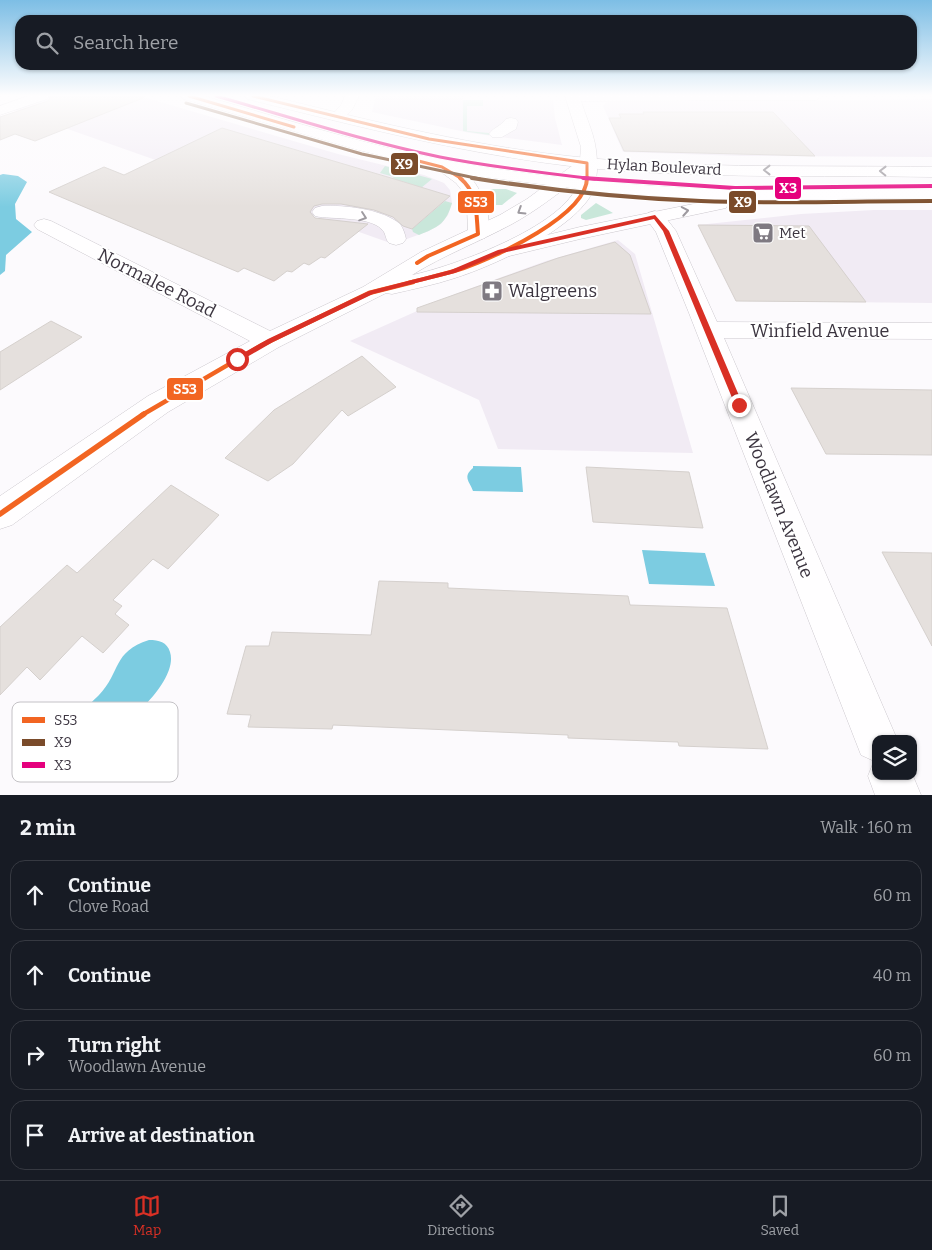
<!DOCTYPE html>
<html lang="en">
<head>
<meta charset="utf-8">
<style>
	:root { --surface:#171b24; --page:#20242c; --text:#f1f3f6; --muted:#9ea1a6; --line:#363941; --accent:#d93025 }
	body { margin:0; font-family:Bitter,serif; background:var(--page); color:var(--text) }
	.controls { position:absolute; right:15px; bottom:15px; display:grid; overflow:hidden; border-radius:10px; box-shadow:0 1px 4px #0004 }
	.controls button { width:45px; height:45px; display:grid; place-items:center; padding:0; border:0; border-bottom:1px solid var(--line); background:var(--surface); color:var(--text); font:25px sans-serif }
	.stop { position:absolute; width:15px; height:15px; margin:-11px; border:4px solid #d93025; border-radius:50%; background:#fff }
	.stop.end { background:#d93025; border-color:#fff; box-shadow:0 1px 5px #0008 }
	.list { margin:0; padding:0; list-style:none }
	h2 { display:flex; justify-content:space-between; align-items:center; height:65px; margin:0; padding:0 20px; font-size:21px }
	h2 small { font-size:16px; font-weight:400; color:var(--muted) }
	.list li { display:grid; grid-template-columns:32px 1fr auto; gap:15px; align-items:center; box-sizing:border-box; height:70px; margin:0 10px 10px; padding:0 10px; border:1px solid var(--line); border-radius:15px }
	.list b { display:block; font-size:19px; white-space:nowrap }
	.list p { margin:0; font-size:16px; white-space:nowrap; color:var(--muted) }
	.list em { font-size:16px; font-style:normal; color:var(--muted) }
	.icon { flex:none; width:28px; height:28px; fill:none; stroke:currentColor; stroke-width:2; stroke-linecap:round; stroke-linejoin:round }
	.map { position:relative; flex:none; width:932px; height:795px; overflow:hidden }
	.search { position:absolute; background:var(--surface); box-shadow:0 1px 4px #0004; left:15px; right:15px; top:15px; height:55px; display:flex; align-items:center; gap:12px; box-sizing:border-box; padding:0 18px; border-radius:15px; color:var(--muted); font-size:19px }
	.sheet { height:385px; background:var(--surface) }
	nav { display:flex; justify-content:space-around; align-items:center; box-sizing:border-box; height:70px; border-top:1px solid var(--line); background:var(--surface); font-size:14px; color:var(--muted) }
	nav a { display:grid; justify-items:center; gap:2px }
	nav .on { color:var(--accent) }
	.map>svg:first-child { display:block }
	.built { fill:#f1ebf4 }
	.green { fill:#c9e7da }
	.water { fill:#7ccce1 }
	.building { fill:#e5e0dd; stroke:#d5d0cd }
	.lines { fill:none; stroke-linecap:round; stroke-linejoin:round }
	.minor-casing { stroke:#ccc8ce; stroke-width:1 }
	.major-casing { stroke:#ccc8ce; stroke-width:1 }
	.minor { fill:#fffeff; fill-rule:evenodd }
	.major { fill:#fffeff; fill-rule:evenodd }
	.bus-1-far3-casing { stroke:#fff; stroke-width:5 }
	.bus-1-far2-casing { stroke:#fff; stroke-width:6 }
	.bus-1-far1-casing { stroke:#fff; stroke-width:8 }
	.bus-1-casing { stroke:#fff; stroke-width:9 }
	.bus-2-far1-casing { stroke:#fff; stroke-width:5 }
	.bus-2-casing { stroke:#fff; stroke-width:6 }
	.bus-3-far1-casing { stroke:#fff; stroke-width:5 }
	.bus-3-casing { stroke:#fff; stroke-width:6 }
	.bus-1-far3 { stroke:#f26522; stroke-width:3 }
	.bus-1-far2 { stroke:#f26522; stroke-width:4 }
	.bus-1-far1 { stroke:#f26522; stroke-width:4.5 }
	.bus-1 { stroke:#f26522; stroke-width:5.5 }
	.bus-2-far1 { stroke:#7a4b2a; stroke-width:3 }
	.bus-2 { stroke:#7a4b2a; stroke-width:4 }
	.bus-3-far1 { stroke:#e5007d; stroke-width:3 }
	.bus-3 { stroke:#e5007d; stroke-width:4 }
	.oneway { stroke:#9e9aa0 }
	.route { fill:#d93025 }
	.labels { text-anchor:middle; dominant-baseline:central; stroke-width:4; stroke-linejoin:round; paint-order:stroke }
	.far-street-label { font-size:15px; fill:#3c3540; stroke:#fff }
	.far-poi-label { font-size:15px; fill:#3c3540; stroke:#fff; text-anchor:start }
	.street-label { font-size:18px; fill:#3c3540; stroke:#fff }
	.poi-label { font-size:18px; fill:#3c3540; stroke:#fff; text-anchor:start }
	.key { fill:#fff; stroke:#c4c2c6; stroke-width:1 }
	.key-label { font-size:14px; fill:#3c3540 }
	.line-badge { stroke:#fff; stroke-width:2 }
	.badge-label { font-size:14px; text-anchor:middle; font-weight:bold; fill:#fff }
</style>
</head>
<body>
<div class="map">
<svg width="932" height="795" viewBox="0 0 932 795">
	<rect width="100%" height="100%" fill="#fcfafd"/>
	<!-- built -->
	<path class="built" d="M58 96H140L338 154 424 175 444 183 450 190 452 203 448 215 441 224 429 231 393 244 14 110Z
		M376 96H462L463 100H553L555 118 562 145 470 133 372 112Z
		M932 99V157L742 156 623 152 603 106 607 102Z
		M874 210H932V303L736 301 698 225 801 214Z
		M618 240 635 254 693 453 498 449 479 400 350 341 455 294 546 261Z"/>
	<!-- green -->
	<path class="green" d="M463 100H483V106H467V131L489 133V135L463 131Z
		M385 166 432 179 421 188 392 178 394 177 380 173Z
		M491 189H506L517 193 502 205H493L488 201V190Z
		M445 201 452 203C446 224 438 227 419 235L413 232 412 229Z
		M596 203 613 213 586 220 581 218V215Z"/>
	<!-- water -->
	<path class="water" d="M3 174 18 176 27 182 15 204 16 219 32 232 6 255 5 271 0 275V175Z
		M473 466 521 467 523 492 473 491C470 482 462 477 473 468Z
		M642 550 705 553 715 586 649 584Z
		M149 640C159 640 167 642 170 652 179 680 126 728 102 736 97 738 92 738 87 738 67 723 88 706 99 695 121 672 112 652 149 640Z"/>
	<!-- building -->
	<path class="building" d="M51 96H143V98L35 141 15 134 0 140V117L48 101Z
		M643 112H773L815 156 624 151 609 118H621L619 114H644Z
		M222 128 391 178 450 196 412 229 403 226 393 217 374 210 341 204H322L314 206 310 212 315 218 368 224 325 258 321 257 309 265 304 263 292 272 287 271 274 281 244 268 238 272 49 192 104 167 124 175Z
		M698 225 809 226 866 302 736 301Z
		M615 242 630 255 651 314 417 312V308L558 258Z
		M51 321 82 337 0 390V352Z
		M362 356 396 387 348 416 342 410 293 464 268 481 225 458 274 410Z
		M791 388 932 390V455L826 454Z
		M586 467 689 472 703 528 593 522Z
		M171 485 219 515 168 569 153 559 113 600 122 606 115 614 129 625 103 653 82 636 40 680 27 667 0 695V627L67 565 77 573Z
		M882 552 932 553V646Z
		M379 581 448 583V588L628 596 630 605 727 608 768 749 679 746 678 742 568 738V735L333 725 332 729 248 727 251 715 227 714 246 646H269L272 632 371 635Z"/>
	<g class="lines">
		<!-- minor casing -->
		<g class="minor-casing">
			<path id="minor" d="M28 96H49L47 99 0 115V106Z
				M345 96H359L352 110 342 120H332L330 117 341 105Z
				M823 96 816 100 581 101C590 129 598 140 597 171 596 176 597 181 595 186 583 226 493 266 455 278 434 285 413 289 392 294L386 293 279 347 168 412 12 525 0 529V496L148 396 250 341 37 229 34 225 37 221 44 219 51 221 270 331 363 287 421 252 500 215 527 199 580 160 581 147 565 96ZM579 178C575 223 452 267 412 275 444 255 479 242 512 224 536 211 557 194 579 178Z
				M511 118 516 119 518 122 516 129 502 137H492L489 134C494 127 500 127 506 119Z
				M322 206C344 205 382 209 400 224 403 228 405 234 406 239L403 243 396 245 389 243C386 240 386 236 384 232 373 215 332 220 315 216L312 212 315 208Z
				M655 211 662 213 676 231 717 322 932 323V339L724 338 897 739H876V776H913L921 795H875L868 776 874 761 861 755 689 313 656 232 645 217 648 213Z"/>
		</g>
		<!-- major casing -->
		<g class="major-casing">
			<path id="major" d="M181 96H204C293 121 380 150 472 165 558 179 647 187 735 190 801 191 866 188 932 188V198L726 200 728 204 726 208 580 239 501 258 494 256 491 252 494 248 580 227 713 200 602 192 468 175C481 186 496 223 485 238L478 240 471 238 468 234 467 206 464 193 456 183 437 169 358 150 183 99Z
				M245 96H270C375 122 480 148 588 158 702 169 818 165 932 167V177C818 175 702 179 588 168 472 156 360 127 247 99Z"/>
		</g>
		<!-- minor -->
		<use href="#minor" class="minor"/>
		<!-- major -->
		<use href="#major" class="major"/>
		<!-- bus-1-far3 casing -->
		<g class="bus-1-far3-casing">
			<path id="bus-1-far3" d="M189 96 294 127
				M253 96 429 139 587 163V179
				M395 155 442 167 462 179"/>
		</g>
		<!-- bus-1-far2 casing -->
		<g class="bus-1-far2-casing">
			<path id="bus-1-far2" d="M417 263 428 256 478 234C476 212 478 193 460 178
				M408 283C426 278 446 274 464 268 496 257 587 215 587 178"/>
		</g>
		<!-- bus-1-far1 casing -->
		<g class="bus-1-far1-casing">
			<path id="bus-1-far1" d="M142 415 262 345 369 293 413 282"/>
		</g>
		<!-- bus-1 casing -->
		<g class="bus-1-casing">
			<path id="bus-1" d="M0 514 144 414"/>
		</g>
		<!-- bus-2-far1 casing -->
		<g class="bus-2-far1-casing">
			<path id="bus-2-far1" d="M186 103 362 154 480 179"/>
		</g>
		<!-- bus-2 casing -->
		<g class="bus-2-casing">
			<path id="bus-2" d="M472 178C548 190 624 198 701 201 778 204 855 201 932 201"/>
		</g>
		<!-- bus-3-far1 casing -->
		<g class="bus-3-far1-casing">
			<path id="bus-3-far1" d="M216 96C290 117 364 141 440 157 491 167 543 173 595 179"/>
		</g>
		<!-- bus-3 casing -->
		<g class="bus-3-casing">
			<path id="bus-3" d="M583 178 735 188 932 186"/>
		</g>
		<!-- bus-1-far3 -->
		<use href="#bus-1-far3" class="bus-1-far3"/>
		<!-- bus-1-far2 -->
		<use href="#bus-1-far2" class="bus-1-far2"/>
		<!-- bus-1-far1 -->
		<use href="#bus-1-far1" class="bus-1-far1"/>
		<!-- bus-1 -->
		<use href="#bus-1" class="bus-1"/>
		<!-- bus-2-far1 -->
		<use href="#bus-2-far1" class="bus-2-far1"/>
		<!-- bus-2 -->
		<use href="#bus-2" class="bus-2"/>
		<!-- bus-3-far1 -->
		<use href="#bus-3-far1" class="bus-3-far1"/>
		<!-- bus-3 -->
		<use href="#bus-3" class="bus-3"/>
	</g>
	<!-- one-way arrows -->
	<defs><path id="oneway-chevron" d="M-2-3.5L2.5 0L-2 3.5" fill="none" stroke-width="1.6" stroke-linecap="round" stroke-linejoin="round" transform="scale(1.25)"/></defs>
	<g class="oneway">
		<use href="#oneway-chevron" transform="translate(767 170) rotate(-180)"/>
		<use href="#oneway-chevron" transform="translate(883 171) rotate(-179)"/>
		<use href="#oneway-chevron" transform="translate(521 211) rotate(148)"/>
		<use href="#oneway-chevron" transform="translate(685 211) rotate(-10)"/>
		<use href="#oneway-chevron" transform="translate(363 217) rotate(19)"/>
	</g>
	<!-- sky -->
	<linearGradient id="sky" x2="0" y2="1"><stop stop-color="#7dbee5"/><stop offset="0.46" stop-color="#fefdfe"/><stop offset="1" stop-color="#fefdfe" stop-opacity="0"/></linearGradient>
	<rect width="932" height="207" fill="url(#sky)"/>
	<!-- route -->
	<path class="route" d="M655 215 669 231 743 405 742 408H736L735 405 663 231 654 219 502 253 455 273 373 294 273 342 240 361H234L233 359 268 339 369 291 451 270 498 250Z"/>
	<!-- icons -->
	<defs>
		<g id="supermarket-square" transform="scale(1.125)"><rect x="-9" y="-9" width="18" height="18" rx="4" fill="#7f7a82" stroke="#fff"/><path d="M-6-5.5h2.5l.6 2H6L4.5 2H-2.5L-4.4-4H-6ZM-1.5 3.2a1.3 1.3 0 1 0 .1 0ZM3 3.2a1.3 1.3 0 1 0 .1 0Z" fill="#fff"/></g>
		<g id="pharmacy-square" transform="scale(1.125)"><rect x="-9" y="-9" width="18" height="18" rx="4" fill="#7f7a82" stroke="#fff"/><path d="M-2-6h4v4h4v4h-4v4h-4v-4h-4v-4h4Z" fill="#fff"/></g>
	</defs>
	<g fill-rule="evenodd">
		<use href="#supermarket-square" x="763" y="233"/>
		<use href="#pharmacy-square" x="492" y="291"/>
	</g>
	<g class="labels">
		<!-- far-street labels -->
		<g class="far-street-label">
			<text transform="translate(664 167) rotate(3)">Hylan Boulevard</text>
		</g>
		<!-- far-poi labels -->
		<g class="far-poi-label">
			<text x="779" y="233">Met</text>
		</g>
		<!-- street labels -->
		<g class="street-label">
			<text transform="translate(157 283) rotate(27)">Normalee Road</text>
			<text x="820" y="331">Winfield Avenue</text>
			<text transform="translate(779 505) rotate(68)">Woodlawn Avenue</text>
		</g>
		<!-- poi labels -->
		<g class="poi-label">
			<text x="508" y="291">Walgreens</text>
		</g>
	</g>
	<!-- legend -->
	<rect x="12" y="702" width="166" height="80" rx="8" class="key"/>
	<rect x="22" y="717" width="23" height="6" fill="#f26522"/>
	<rect x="22" y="739" width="23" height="7" fill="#7a4b2a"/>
	<rect x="22" y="762" width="23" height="6" fill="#e5007d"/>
	<g class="key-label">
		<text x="54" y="725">S53</text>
		<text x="54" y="747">X9</text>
		<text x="54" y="770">X3</text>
	</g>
	<g class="line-badge">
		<rect x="390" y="152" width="29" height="24" rx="5" fill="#7a4b2a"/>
		<rect x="774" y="176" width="28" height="24" rx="5" fill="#e5007d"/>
		<rect x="728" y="190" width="29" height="24" rx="5" fill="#7a4b2a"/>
		<rect x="457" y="190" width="38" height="24" rx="5" fill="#f26522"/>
		<rect x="166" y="377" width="38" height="24" rx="5" fill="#f26522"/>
	</g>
	<g class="badge-label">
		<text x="404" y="169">X9</text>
		<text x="788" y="193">X3</text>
		<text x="743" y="207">X9</text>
		<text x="476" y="207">S53</text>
		<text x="185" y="394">S53</text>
	</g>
</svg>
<div class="controls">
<button><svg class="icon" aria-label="layers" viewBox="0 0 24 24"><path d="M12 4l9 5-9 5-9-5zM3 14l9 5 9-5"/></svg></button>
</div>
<div class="stop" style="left:237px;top:359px"></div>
<div class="stop end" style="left:739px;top:405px"></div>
<div class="search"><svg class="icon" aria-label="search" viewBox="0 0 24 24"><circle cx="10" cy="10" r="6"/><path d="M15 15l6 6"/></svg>Search here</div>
</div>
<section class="sheet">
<h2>2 min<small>Walk · 160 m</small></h2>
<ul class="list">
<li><svg class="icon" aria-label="ahead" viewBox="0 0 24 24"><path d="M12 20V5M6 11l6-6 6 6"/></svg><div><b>Continue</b><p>Clove Road</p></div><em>60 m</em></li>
<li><svg class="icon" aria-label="ahead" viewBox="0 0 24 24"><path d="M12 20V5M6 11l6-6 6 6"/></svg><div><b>Continue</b></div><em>40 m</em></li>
<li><svg class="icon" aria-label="right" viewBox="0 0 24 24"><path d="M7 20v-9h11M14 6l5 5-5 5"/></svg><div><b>Turn right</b><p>Woodlawn Avenue</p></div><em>60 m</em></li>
<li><svg class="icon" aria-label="arrive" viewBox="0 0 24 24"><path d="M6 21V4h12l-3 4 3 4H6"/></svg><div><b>Arrive at destination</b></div></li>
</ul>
</section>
<nav>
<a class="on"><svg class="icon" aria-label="map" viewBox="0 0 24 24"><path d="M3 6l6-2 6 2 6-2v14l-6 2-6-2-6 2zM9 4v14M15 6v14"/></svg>Map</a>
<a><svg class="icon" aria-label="directions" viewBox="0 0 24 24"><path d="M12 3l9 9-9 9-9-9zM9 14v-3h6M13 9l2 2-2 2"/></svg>Directions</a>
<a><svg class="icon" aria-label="saved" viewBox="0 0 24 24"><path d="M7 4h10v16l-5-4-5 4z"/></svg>Saved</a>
</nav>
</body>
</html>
